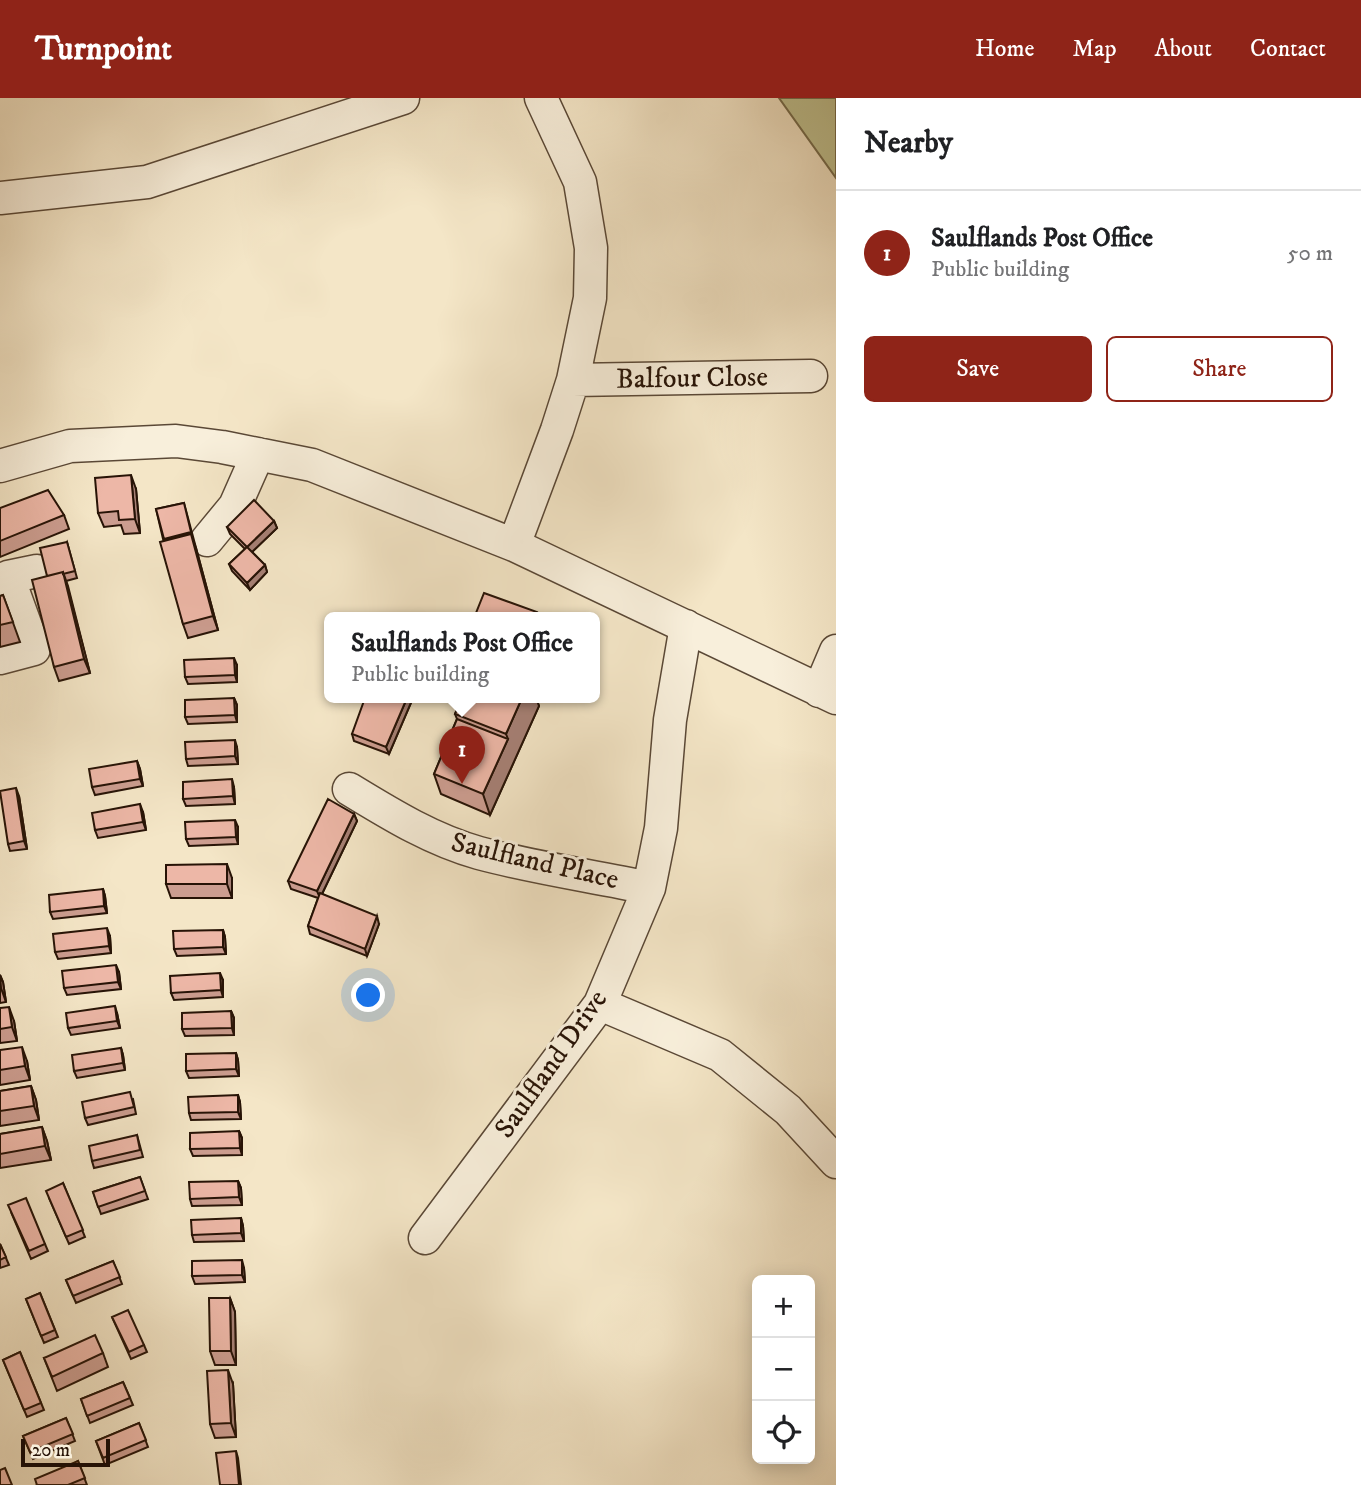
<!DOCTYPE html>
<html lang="en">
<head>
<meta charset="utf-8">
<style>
	:root { --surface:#fff; --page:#f2f2f2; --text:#202124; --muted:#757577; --line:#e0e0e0; --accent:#8f2418 }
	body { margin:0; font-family:"IM FELL DW Pica",serif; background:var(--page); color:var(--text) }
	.controls { position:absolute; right:21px; bottom:21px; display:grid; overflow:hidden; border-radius:10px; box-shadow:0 4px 18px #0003 }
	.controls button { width:63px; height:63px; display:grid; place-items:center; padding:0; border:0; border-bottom:2px solid var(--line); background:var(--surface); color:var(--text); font:35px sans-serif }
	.scale { position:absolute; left:21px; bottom:18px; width:89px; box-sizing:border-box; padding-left:7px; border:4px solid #271306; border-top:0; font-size:19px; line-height:24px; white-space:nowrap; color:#271306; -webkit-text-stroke:5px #f8efdb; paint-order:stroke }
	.you { position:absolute; left:369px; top:898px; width:24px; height:24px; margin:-18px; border:5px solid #fff; border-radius:50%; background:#1a73e8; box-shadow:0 0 0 10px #1a73e833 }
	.badge { display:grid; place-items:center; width:46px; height:46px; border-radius:50%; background:var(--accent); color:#fff; font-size:23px; font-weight:700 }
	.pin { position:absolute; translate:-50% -58px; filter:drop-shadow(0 2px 4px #0008) }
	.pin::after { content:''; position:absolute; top:37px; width:24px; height:21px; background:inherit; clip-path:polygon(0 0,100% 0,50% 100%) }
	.popup { position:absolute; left:324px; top:514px; width:276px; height:91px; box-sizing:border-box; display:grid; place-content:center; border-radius:10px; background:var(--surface); filter:drop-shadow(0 2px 5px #0005); font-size:23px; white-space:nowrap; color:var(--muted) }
	.popup b { font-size:26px; color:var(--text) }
	.popup::after { content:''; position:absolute; left:50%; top:100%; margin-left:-14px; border:14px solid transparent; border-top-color:var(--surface) }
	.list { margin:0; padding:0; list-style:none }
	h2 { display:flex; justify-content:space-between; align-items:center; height:91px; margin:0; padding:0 28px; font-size:30px }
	h2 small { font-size:23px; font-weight:400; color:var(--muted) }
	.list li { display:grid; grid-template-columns:46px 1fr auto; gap:21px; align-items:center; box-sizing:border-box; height:126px; padding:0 28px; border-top:2px solid var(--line) }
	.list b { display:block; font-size:26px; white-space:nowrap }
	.list p { margin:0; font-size:23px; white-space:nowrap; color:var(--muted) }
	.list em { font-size:23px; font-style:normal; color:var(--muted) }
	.actions { display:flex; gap:14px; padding:21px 28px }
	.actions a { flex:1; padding:16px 0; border:2px solid var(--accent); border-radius:10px; text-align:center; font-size:24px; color:var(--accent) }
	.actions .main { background:var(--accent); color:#fff }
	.icon { flex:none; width:38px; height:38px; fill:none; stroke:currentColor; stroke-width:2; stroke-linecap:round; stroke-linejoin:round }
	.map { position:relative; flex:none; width:836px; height:1387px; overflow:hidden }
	header { display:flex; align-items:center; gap:42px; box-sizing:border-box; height:98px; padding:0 35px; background:var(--accent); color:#fff }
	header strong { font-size:33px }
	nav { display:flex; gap:38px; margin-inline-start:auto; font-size:24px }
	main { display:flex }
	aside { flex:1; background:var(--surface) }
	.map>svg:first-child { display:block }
	.green { fill:#c0c392; stroke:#746b4c; stroke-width:2 }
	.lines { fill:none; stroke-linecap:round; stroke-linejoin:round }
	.street-casing { stroke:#5a4836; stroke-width:35 }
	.street { stroke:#f8efdb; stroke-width:32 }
	.wall { fill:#cc9d90; stroke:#271306; stroke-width:2 }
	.shaded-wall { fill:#a68075; stroke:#271306; stroke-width:2 }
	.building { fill:#edb7a7; stroke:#271306; stroke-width:2 }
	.labels { text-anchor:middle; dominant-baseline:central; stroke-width:6; stroke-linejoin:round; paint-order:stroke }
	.street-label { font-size:28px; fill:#271306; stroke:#f8efdb }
</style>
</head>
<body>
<header>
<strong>Turnpoint</strong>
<nav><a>Home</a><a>Map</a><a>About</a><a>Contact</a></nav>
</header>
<main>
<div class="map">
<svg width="836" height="1387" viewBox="0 0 836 1387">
	<rect width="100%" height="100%" fill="#f4e6c7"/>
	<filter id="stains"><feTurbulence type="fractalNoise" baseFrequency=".00286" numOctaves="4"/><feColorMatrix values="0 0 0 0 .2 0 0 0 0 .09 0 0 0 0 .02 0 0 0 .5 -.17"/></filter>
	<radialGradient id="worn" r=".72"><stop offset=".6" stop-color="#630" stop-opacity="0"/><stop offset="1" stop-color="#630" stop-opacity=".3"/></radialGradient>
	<!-- green -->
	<path class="green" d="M779 0H836V80Z"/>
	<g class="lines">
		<!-- street casing -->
		<g class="street-casing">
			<path id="street" d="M0 100 147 84 403 0
				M573 282 811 278
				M0 368 70 348 176 343 222 349 312 367 514 447 836 600
				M207 442 235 408 258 356
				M514 447 557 332 573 282 590 200 591 150 580 84 541 0
				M0 560 34 551 8 479 37 473
				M819 593 836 553
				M349 691C390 716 432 742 479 755 535 770 593 778 649 790
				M600 906 720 957 788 1012 836 1064
				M425 1140 600 906 649 790 661 730 670 622 686 528"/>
		</g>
		<!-- street -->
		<use href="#street" class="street"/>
	</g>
	<!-- wall -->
	<path class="wall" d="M136 391 140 435 124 436 121 427 104 429 98 415Z
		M184 405 218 532 188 540 183 526 156 411Z
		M0 410 64 417 69 431 0 459Z
		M274 423 277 430 252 454 265 467 267 474 250 492 232 473 229 466 245 451 230 436 227 429Z
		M67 444 77 480 66 483 90 575 59 583 54 569 47 478Z
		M3 497 20 544 0 549V498Z
		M237 567V584L188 586 185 579Z
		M234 600 237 607V624L188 626 185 619Z
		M413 600 389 656 354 643 352 636Z
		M462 600H536L539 608 490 717 441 696 434 676 457 621 455 616Z
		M237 649 238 666 188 668 186 661Z
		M137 663 140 671 143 688 95 697 92 689Z
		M234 689 235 706 186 708 183 701Z
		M19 698 27 751 10 753 8 746Z
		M143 714 146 732 98 740 95 732Z
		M354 716 357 723 322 796 379 826 367 858 310 836 308 828 318 800 291 791 288 783Z
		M238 729V746L189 748 186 741Z
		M232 780V800H171L166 786Z
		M103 791 105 798 107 815 53 821 50 814Z
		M223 832 225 839 226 856 177 858 174 851Z
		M110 838 111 855 58 861 55 854Z
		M119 874 121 891 67 897 64 890Z
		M0 877 3 884 6 904 0 905Z
		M223 882V899L174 902 171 895Z
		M0 910 14 923 17 943 0 945Z
		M231 913 234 920V937L185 938 182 931Z
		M117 915 120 930 71 937 68 930Z
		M121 950 123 957 125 972 77 980 74 973Z
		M0 952 27 963 30 982 0 987Z
		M236 955 238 962 239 978 189 980 186 973Z
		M31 988 36 1002 39 1022 0 1028V993Z
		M238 997 240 1004 241 1021 191 1022 189 1015Z
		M133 1001 136 1016 88 1027 85 1020Z
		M42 1029 47 1043 51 1062 0 1070V1036Z
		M239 1033 242 1040V1057L193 1058 190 1051Z
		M137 1037 143 1059 94 1070 92 1063Z
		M140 1079 148 1101 101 1116 93 1094Z
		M238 1083 241 1090 242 1107 192 1108 190 1101Z
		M63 1085 85 1139 69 1146 49 1100Z
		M11 1114 45 1146 48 1153 31 1161Z
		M241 1120 243 1128 244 1143 194 1144 192 1137Z
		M0 1146 9 1167 0 1170Z
		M113 1163 122 1186 76 1205 66 1182Z
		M244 1170 245 1184 195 1186 192 1178Z
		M40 1195 58 1239 44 1245 26 1201Z
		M230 1200 235 1214 236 1267H215L210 1253Z
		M112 1219 144 1247 147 1254 131 1261Z
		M20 1254 44 1312 27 1319 3 1262Z
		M103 1255 108 1269 57 1293 44 1260Z
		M123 1284 133 1307 90 1325 81 1301Z
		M233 1286 236 1339 215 1340 210 1326Z
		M66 1320 75 1343 33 1361 23 1338Z
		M139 1325 148 1349 105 1367 96 1343Z
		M78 1363 87 1387H37Z"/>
	<!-- shaded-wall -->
	<path class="shaded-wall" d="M131 377 136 391 140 435 135 421Z
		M274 423 277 430 250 456 247 449Z
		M191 436 196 450 218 532 213 518Z
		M265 467 267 474 250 492 247 485Z
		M63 474 68 488 90 575 84 561Z
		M234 560 237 567V584L235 577Z
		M234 600 237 607V624L235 617Z
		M407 600H413L389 656 386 649Z
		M522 600H536L539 608 490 717 483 696 508 641 506 636Z
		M235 642 237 649 238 666 235 658Z
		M137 663 140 671 143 688 140 681Z
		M232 681 234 689 235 706 233 698Z
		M16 690 19 698 27 751 24 743Z
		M140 706 143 714 146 732 143 724Z
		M354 716 357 723 320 800 317 793Z
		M235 722 238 729V746L236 739Z
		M227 766 232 780V800L227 786Z
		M103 791 105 798 107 815 104 808Z
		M377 818 379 826 367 858 365 851Z
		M107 830 110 838 111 855 109 848Z
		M223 832 225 839 226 856 223 849Z
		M116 867 119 874 121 891 118 884Z
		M220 875 223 882V899L221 892Z
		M0 877 3 884 6 904 1 890Z
		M115 908 117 915 120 930 117 923Z
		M9 909 14 923 17 943 12 929Z
		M231 913 234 920V937L232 930Z
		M22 949 27 963 30 982 25 968Z
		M121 950 123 957 125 972 123 965Z
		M236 955 238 962 239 978 236 971Z
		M31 988 36 1002 39 1022 34 1008Z
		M238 997 240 1004 241 1021 238 1014Z
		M42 1029 47 1043 51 1062 45 1048Z
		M239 1033 242 1040V1057L240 1050Z
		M238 1083 241 1090 242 1107 239 1099Z
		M241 1120 243 1128 244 1143 241 1135Z
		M242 1162 244 1170 245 1184 242 1177Z
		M230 1200 235 1214 236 1267 231 1253Z
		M228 1272 233 1286 236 1339 231 1325Z
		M236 1353 238 1360 241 1387H239Z"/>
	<!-- building -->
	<path class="building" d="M131 377 135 421 119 422 118 413 98 415 95 380Z
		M48 392 64 417 0 443V410Z
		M254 402 274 423 247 449 227 429Z
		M184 405 191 434 164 441 156 411Z
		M191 436 213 518 183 526 160 444Z
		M67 444 75 473 63 476V474L47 478 40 450Z
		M247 449 265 467 247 485 229 466Z
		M63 474 84 561 54 569 32 482Z
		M484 495 537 514 535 520H474Z
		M3 497 13 524 0 527V498Z
		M234 560 235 577 185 579 184 562Z
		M234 600 235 617 185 619V602Z
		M365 600H407L386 649 352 636Z
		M462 600H522L506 636 455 616Z
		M457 621 508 641 483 696 434 676Z
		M235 642V658L186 661 185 644Z
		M137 663 140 681 92 689 89 671Z
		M232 681 233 698 183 701V684Z
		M16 690 24 743 8 746 0 693Z
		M328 701 354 716 317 793 288 783Z
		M140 706 143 724 95 732 92 715Z
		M235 722 236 739 186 741 185 724Z
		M227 766V786H166V767Z
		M103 791 104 808 50 814 49 797Z
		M320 795 377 818 365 851 308 828Z
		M107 830 109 848 55 854 53 836Z
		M223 832V849L174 851 173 833Z
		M116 867 118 884 64 890 62 873Z
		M220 875 221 892 171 895 170 878Z
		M115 908 117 923 68 930 66 915Z
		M9 909 12 929 0 931V910Z
		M231 913 232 930 182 931V915Z
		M22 949 25 968 0 972V952Z
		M121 950 123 965 74 973 72 957Z
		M236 955V971L186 973V956Z
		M31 988 34 1008 0 1013V993Z
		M130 994 134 1009 85 1020 82 1004Z
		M238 997V1014L189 1015 188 999Z
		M42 1029 45 1048 0 1056V1036Z
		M239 1033 240 1050 190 1051V1035Z
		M137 1037 140 1052 92 1063 89 1048Z
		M140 1079 145 1093 98 1109 93 1094Z
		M238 1083 239 1099 190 1101 189 1084Z
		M63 1085 83 1132 66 1139 46 1093Z
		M26 1100 45 1146 29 1153 8 1107Z
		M241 1120V1135L192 1137 191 1122Z
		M0 1146 6 1159 0 1162Z
		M242 1162V1177L192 1178V1163Z
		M113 1163 120 1179 73 1198 66 1182Z
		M40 1195 55 1232 41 1238 26 1201Z
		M209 1200H230L231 1253H210Z
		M128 1212 144 1247 129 1254 112 1219Z
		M95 1237 103 1255 52 1279 44 1260Z
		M20 1254 41 1305 24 1312 3 1262Z
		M228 1272 231 1325 210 1326 207 1273Z
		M123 1284 130 1300 87 1318 81 1301Z
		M66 1320 73 1336 30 1354 23 1338Z
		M139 1325 146 1342 103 1360 96 1343Z
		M236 1353 239 1387H220L216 1355Z
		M78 1363 85 1380 68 1387H37L35 1381Z
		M5 1370 12 1387H0V1372Z"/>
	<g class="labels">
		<!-- street labels -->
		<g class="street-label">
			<text transform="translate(692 280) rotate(-1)">Balfour Close</text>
			<text transform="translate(535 763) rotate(13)">Saulfland Place</text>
			<text transform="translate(551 966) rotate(-55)">Saulfland Drive</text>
		</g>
	</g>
	<rect width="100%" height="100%" filter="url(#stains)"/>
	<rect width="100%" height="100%" fill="url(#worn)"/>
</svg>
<div class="controls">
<button>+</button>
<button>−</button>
<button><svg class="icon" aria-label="locate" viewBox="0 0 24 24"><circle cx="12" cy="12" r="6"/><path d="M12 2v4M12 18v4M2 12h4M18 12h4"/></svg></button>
</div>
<div class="scale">20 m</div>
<div class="you"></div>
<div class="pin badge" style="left:462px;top:686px">1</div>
<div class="popup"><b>Saulflands Post Office</b>Public building</div>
</div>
<aside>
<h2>Nearby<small></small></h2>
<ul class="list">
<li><span class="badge">1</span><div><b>Saulflands Post Office</b><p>Public building</p></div><em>50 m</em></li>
</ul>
<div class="actions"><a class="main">Save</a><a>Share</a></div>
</aside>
</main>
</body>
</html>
